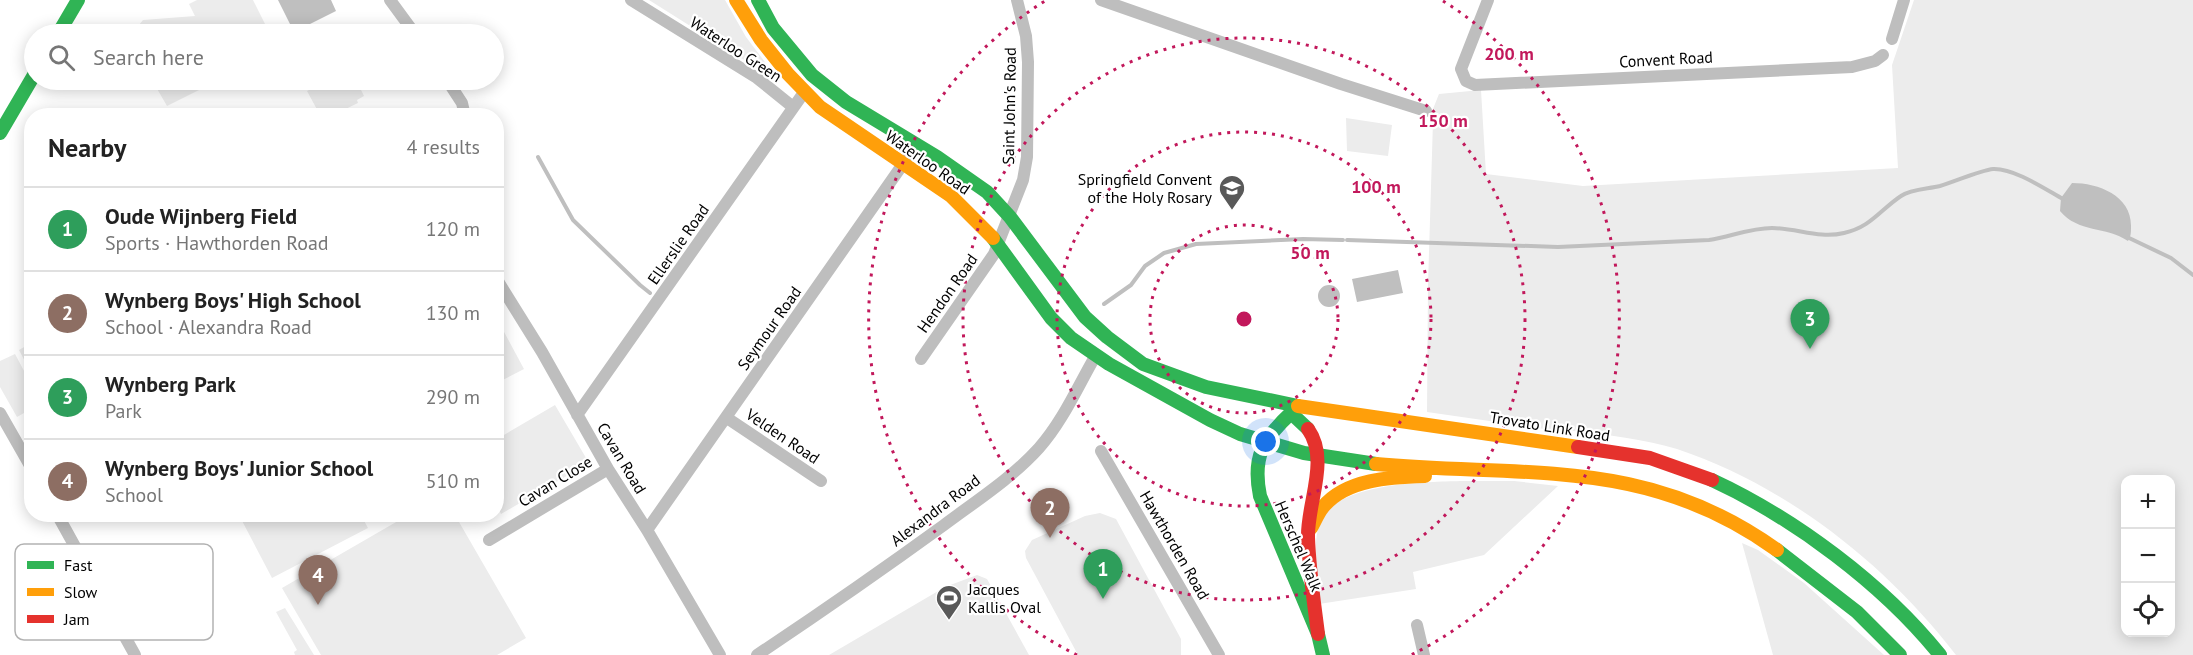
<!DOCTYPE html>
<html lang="en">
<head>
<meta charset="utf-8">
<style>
	:root { --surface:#fff; --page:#f6f6f6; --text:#222; --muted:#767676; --line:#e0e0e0; --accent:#595959 }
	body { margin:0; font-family:"PT Sans",sans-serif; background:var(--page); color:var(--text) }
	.controls { position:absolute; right:18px; bottom:18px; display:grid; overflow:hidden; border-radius:12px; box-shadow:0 3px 15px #0003 }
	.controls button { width:54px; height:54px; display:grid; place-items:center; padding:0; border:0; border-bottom:2px solid var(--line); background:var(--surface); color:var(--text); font:30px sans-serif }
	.you { position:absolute; left:1266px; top:442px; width:21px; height:21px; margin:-15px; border:4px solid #fff; border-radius:50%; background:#1a73e8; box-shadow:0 0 0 9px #1a73e833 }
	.badge { display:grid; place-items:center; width:39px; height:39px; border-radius:50%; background:var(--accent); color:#fff; font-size:20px; font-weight:700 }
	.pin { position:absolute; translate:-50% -50px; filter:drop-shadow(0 2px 3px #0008) }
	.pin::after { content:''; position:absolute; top:32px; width:21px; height:18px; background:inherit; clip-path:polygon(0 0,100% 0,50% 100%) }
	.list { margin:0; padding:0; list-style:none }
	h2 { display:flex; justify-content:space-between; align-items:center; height:78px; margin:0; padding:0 24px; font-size:26px }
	h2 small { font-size:20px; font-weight:400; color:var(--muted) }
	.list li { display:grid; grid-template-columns:39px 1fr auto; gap:18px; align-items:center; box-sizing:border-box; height:84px; padding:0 24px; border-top:2px solid var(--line) }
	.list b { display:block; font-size:22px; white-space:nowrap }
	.list p { margin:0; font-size:20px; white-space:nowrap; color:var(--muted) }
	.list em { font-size:20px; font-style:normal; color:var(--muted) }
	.icon { flex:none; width:33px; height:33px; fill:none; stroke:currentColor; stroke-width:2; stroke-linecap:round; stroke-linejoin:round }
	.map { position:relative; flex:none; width:2193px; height:655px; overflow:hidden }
	.search { position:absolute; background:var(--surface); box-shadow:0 3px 15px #0003; left:24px; top:24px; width:480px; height:66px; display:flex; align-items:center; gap:15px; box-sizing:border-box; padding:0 21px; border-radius:33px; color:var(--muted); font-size:22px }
	.panel { position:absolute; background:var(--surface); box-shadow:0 3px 15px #0003; left:24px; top:108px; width:480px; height:414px; border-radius:24px }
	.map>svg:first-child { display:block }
	.green { fill:#ececec; fill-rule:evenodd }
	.water { fill:#bfbfbf }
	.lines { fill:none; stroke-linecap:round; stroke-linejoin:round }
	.stream { stroke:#bfbfbf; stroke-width:4 }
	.street { stroke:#bebebe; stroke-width:12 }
	.fast { stroke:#30b455; stroke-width:14 }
	.slow { stroke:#ff9f0a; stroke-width:14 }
	.jam { stroke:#e5322d; stroke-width:14 }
	.ring { fill:none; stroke:#c2185b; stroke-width:3; stroke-dasharray:3 6 }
	.labels { text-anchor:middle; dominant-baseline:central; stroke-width:4.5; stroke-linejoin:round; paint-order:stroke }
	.street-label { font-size:16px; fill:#000; stroke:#fff }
	.poi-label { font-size:16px; fill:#000; stroke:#fff; text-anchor:end }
	.key { fill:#fff; stroke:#b2b2b2; stroke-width:1.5 }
	.key-label { font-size:16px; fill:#000 }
	.centre { fill:#c2185b; stroke:#fff; stroke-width:3 }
	.ring-label { font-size:18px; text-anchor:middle; font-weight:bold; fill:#c2185b; stroke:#fff; stroke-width:4.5; stroke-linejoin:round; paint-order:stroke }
</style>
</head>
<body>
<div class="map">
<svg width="2193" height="655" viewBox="0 0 2193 655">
	<rect width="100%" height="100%" fill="#fff"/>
	<!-- green -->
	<path class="green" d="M197 0H253L270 34H134V31L143 20 195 16 189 4Z
		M649 0H725L746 37 774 74 771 77Z
		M1914 0H2193V655H1956C1885 563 1787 486 1677 449 1643 439 1608 435 1573 431L1565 432 1427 412 1428 286 1433 121 1429 119 1439 94 1481 90 1486 174 1583 186 1898 168 1892 65ZM2126 480H2170V632H2126Z
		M152 80H219L167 106Z
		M329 80H356L364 96 357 100 358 103 333 115H320L307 91Z
		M1346 118 1392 125 1388 156 1347 151Z
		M496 317 524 369 497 383H496Z
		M31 343V373L19 350Z
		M15 354 31 384V409L17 417 0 387V361Z
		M555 405 589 463 501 514 497 505V439Z
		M1463 481H1514L1558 486 1484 555 1413 572 1416 589 1319 604C1318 579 1312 549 1319 525 1331 482 1428 482 1463 481Z
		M1100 513 1116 519 1181 639V655H1078L1026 558 1025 551 1032 540 1085 516Z
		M410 514 455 515 526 638 497 655H321L282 588Z
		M239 515H361L368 528 272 578Z
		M1742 543 1758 550 1804 583 1884 655H1773Z
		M977 575 987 579 1029 655H829L945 587Z
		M285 608 314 655H295L294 652 297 650 276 612Z"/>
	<!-- water -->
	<path class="water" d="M278 0H331L336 11 294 32Z
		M2072 183C2099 183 2132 196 2131 227 2131 233 2131 236 2128 241 2106 226 2078 233 2060 211L2061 198Z
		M1398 270 1403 293 1357 302 1352 279Z
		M1318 296a11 11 0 1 1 22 0a11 11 0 1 1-22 0Z"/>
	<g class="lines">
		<!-- stream -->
		<path class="stream" d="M538 157 573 220 640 285 650 293
			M2127 237 2171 258 2193 275
			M1347 240 1558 247 1709 240C1730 237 1750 228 1772 228 1797 228 1819 239 1844 233 1871 227 1880 210 1901 196 1911 189 1928 189 1940 186 1953 182 1982 170 1993 169 2014 168 2045 189 2063 199
			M1104 304 1131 285 1145 266 1164 253 1196 244 1303 239 1343 240"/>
		<!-- street -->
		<path class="street" d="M390 0 415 34
			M631 0 757 78 793 107
			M1101 0 1341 84 1426 111
			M1488 0 1461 69 1466 81 1475 85 1852 67 1875 61 1883 55
			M1892 39 1904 0
			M447 80 462 103 465 116
			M496 278 542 352 608 469 647 530 720 655
			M921 359 994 254 1023 180 1027 157 1028 62 1026 36 1017 0
			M0 413 32 469
			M577 415 805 91
			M727 418 821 481
			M1101 451 1219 655
			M57 514 135 655
			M647 530 917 144
			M489 540 608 469
			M1417 625 1424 655
			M757 655C820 613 882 570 944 525 976 501 1012 478 1039 448 1063 421 1078 386 1096 355"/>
		<!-- fast -->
		<path class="fast" d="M758 0 773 28 812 75 846 102 937 157 987 192 1010 217 1085 317 1107 337 1143 364 1206 387 1298 406
			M58 34 78 0
			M0 133 34 75
			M993 238 1051 318 1071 338 1109 364 1210 420 1240 434 1304 453 1376 464
			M1308 429 1291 413C1263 439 1252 457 1260 496L1318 634 1323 655
			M1712 480C1794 518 1883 584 1940 655
			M1777 550 1857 612 1900 655"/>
		<!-- slow -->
		<path class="slow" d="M736 0 761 40 788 74 820 107 951 196 993 238
			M1298 406 1578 447
			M1376 464C1526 478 1645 455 1777 550
			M1311 528C1315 521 1318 513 1323 507 1346 479 1391 477 1425 476"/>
		<!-- jam -->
		<path class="jam" d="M1308 429C1330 460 1307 503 1308 537 1309 570 1314 602 1318 634
			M1578 447 1650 458 1712 480"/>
	</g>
	<!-- distance rings -->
	<g class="ring">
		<circle cx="1244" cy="319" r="94"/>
		<circle cx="1244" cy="319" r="187"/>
		<circle cx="1244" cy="319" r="281"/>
		<path d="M1077 655A375 375 0 0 1 1045 1M1443 1A375 375 0 0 1 1411 655"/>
	</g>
	<!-- icons -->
	<defs>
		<g id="school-pin" transform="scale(1.35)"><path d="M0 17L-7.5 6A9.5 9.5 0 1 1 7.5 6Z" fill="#595959" stroke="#fff"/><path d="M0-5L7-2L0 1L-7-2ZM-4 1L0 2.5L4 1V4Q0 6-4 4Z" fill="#fff"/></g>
		<g id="stadium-pin" transform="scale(1.35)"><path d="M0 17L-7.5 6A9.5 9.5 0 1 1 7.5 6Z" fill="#595959" stroke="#fff"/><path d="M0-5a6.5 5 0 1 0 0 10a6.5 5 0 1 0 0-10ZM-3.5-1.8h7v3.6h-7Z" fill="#fff"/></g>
	</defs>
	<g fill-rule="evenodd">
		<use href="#school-pin" x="1232" y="188"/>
		<use href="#stadium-pin" x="949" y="598"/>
	</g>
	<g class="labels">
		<!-- street labels -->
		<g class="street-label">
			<text transform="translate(736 49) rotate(33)">Waterloo Green</text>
			<text transform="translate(1666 59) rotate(-3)">Convent Road</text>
			<text transform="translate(1009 106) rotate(-89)">Saint John's Road</text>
			<text transform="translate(928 162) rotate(35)">Waterloo Road</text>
			<text transform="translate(678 244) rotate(-55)">Ellerslie Road</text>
			<text transform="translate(947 293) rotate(-55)">Hendon Road</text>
			<text transform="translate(769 328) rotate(-55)">Seymour Road</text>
			<text transform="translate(1550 426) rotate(9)">Trovato Link Road</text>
			<text transform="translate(783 436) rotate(34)">Velden Road</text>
			<text transform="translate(622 458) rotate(59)">Cavan Road</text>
			<text transform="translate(555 481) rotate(-31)">Cavan Close</text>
			<text transform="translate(935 510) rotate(-37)">Alexandra Road</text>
			<text transform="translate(1175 545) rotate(60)">Hawthorden Road</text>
			<text transform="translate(1299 546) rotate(67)">Herschel Walk</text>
		</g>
		<!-- poi labels -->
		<g class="poi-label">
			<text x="1212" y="179">Springfield Convent<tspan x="1212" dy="18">of the Holy Rosary</tspan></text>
			<text x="968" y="589" text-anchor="start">Jacques<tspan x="968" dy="18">Kallis Oval</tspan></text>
		</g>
	</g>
	<!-- legend -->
	<rect x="15" y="544" width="198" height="96" rx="9" class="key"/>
	<rect x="27" y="561" width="27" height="8" fill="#30b455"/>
	<rect x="27" y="588" width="27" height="8" fill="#ff9f0a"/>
	<rect x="27" y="615" width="27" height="8" fill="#e5322d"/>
	<g class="key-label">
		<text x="64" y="571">Fast</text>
		<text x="64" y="598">Slow</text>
		<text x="64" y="625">Jam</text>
	</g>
	<circle cx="1244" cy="319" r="9" class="centre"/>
	<g class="ring-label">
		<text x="1509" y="60">200 m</text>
		<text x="1443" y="127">150 m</text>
		<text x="1376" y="193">100 m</text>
		<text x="1310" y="259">50 m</text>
	</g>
</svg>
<div class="controls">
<button>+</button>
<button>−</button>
<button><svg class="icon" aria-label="locate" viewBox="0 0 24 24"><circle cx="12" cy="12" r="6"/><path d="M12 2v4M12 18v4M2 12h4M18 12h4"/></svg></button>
</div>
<div class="you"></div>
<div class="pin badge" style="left:1103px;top:599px;background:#2e9e5b">1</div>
<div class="pin badge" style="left:1050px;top:538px;background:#8d6e63">2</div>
<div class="pin badge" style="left:1810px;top:349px;background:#2e9e5b">3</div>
<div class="pin badge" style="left:318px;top:605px;background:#8d6e63">4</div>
<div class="search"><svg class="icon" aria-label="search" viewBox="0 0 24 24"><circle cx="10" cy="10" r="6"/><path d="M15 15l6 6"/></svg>Search here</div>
<section class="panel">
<h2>Nearby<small>4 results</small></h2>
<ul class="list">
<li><span class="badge" style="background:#2e9e5b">1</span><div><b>Oude Wijnberg Field</b><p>Sports · Hawthorden Road</p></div><em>120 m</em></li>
<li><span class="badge" style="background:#8d6e63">2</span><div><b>Wynberg Boys' High School</b><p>School · Alexandra Road</p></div><em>130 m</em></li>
<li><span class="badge" style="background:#2e9e5b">3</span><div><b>Wynberg Park</b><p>Park</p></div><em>290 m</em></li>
<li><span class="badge" style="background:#8d6e63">4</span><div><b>Wynberg Boys' Junior School</b><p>School</p></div><em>510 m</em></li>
</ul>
</section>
</div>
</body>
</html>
